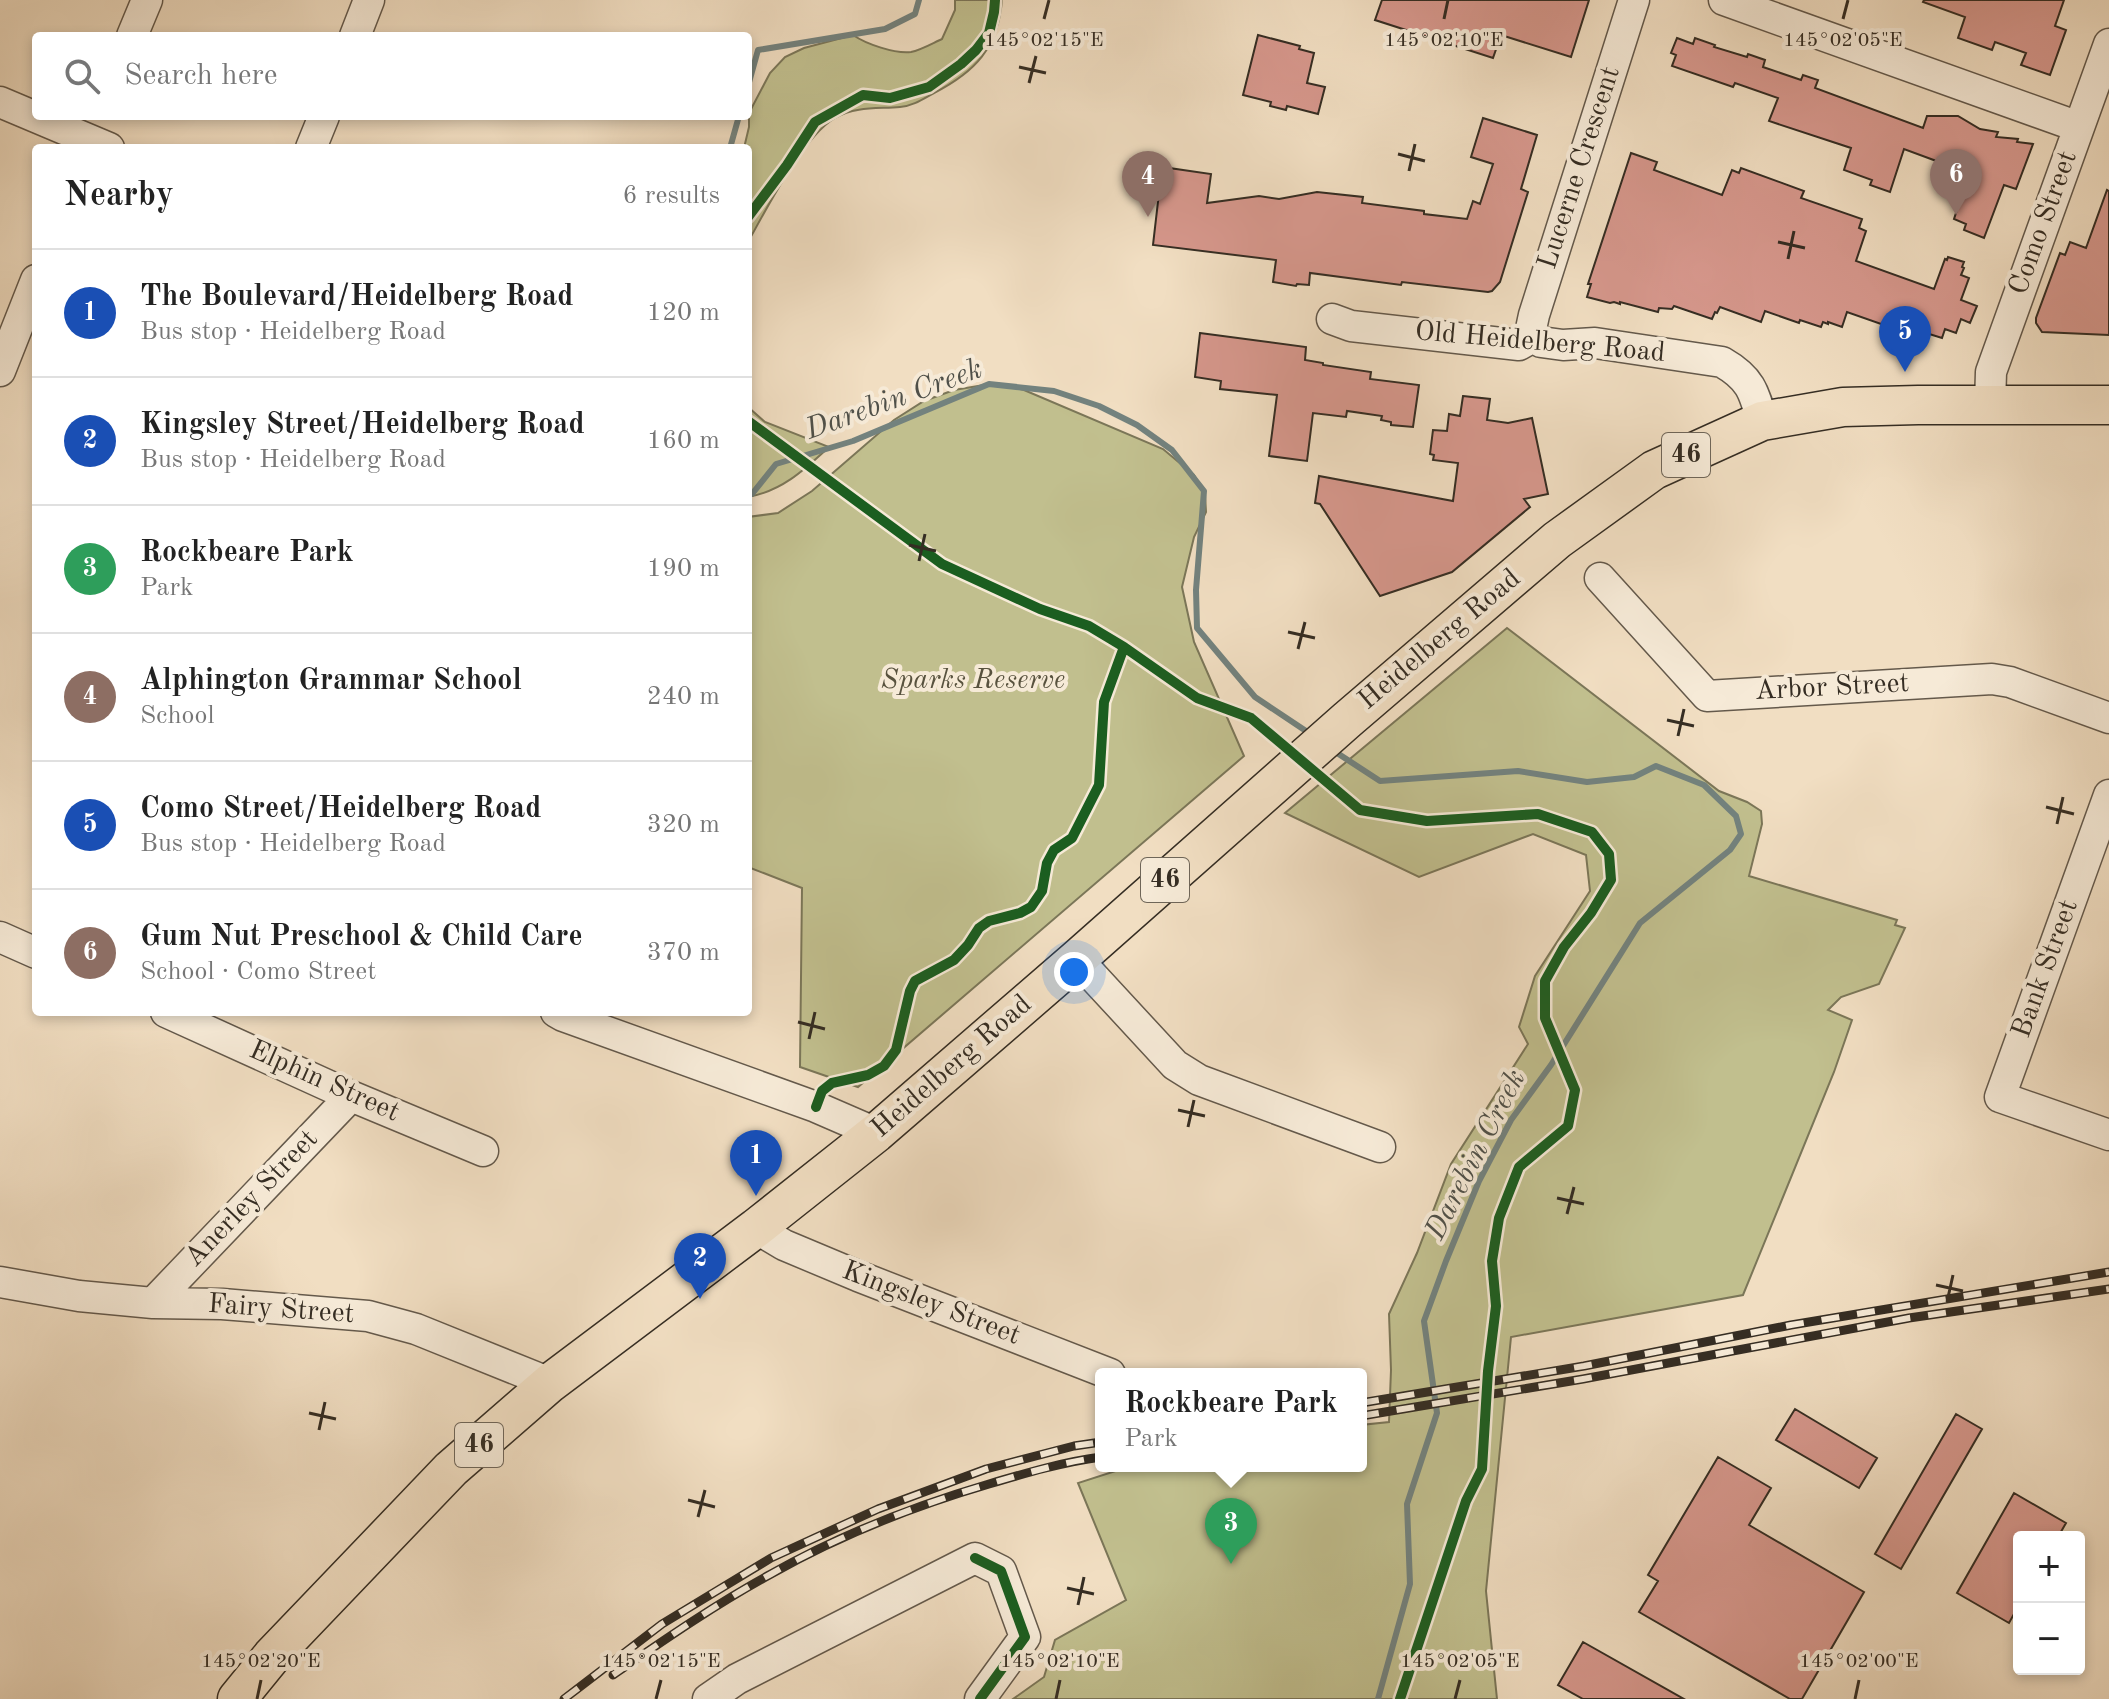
<!DOCTYPE html>
<html lang="en">
<head>
<meta charset="utf-8">
<style>
	:root { --surface:#fff; --page:#f2f2f2; --text:#222; --muted:#767676; --line:#e0e0e0; --accent:#b45309 }
	body { margin:0; font-family:"Old Standard TT",serif; background:var(--page); color:var(--text) }
	.controls { position:absolute; right:24px; bottom:24px; display:grid; overflow:hidden; border-radius:8px; box-shadow:0 4px 12px #0003 }
	.controls button { width:72px; height:72px; display:grid; place-items:center; padding:0; border:0; border-bottom:2px solid var(--line); background:var(--surface); color:var(--text); font:40px sans-serif }
	.you { position:absolute; left:1074px; top:972px; width:28px; height:28px; margin:-20px; border:6px solid #fff; border-radius:50%; background:#1a73e8; box-shadow:0 0 0 12px #1a73e833 }
	.badge { display:grid; place-items:center; width:52px; height:52px; border-radius:50%; background:var(--accent); color:#fff; font-size:26px; font-weight:700 }
	.pin { position:absolute; translate:-50% -66px; filter:drop-shadow(0 2px 4px #0008) }
	.pin::after { content:''; position:absolute; top:42px; width:28px; height:24px; background:inherit; clip-path:polygon(0 0,100% 0,50% 100%) }
	.popup { position:absolute; left:1095px; top:1368px; width:272px; height:104px; box-sizing:border-box; display:grid; place-content:center; border-radius:8px; background:var(--surface); filter:drop-shadow(0 2px 6px #0005); font-size:26px; white-space:nowrap; color:var(--muted) }
	.popup b { font-size:30px; color:var(--text) }
	.popup::after { content:''; position:absolute; left:50%; top:100%; margin-left:-16px; border:16px solid transparent; border-top-color:var(--surface) }
	.list { margin:0; padding:0; list-style:none }
	h2 { display:flex; justify-content:space-between; align-items:center; height:104px; margin:0; padding:0 32px; font-size:34px }
	h2 small { font-size:26px; font-weight:400; color:var(--muted) }
	.list li { display:grid; grid-template-columns:52px 1fr auto; gap:24px; align-items:center; box-sizing:border-box; height:128px; padding:0 32px; border-top:2px solid var(--line) }
	.list b { display:block; font-size:30px; white-space:nowrap }
	.list p { margin:0; font-size:26px; white-space:nowrap; color:var(--muted) }
	.list em { font-size:26px; font-style:normal; color:var(--muted) }
	.icon { flex:none; width:44px; height:44px; fill:none; stroke:currentColor; stroke-width:2; stroke-linecap:round; stroke-linejoin:round }
	.map { position:relative; flex:none; width:2109px; height:1699px; overflow:hidden }
	.search { position:absolute; background:var(--surface); box-shadow:0 4px 12px #0003; left:32px; top:32px; width:720px; height:88px; display:flex; align-items:center; gap:20px; box-sizing:border-box; padding:0 28px; border-radius:8px; color:var(--muted); font-size:30px }
	.panel { position:absolute; background:var(--surface); box-shadow:0 4px 12px #0003; left:32px; top:144px; width:720px; height:872px; border-radius:8px }
	.map>svg:first-child { display:block }
	.green { fill:#c1bf8e; stroke:#7b7658; stroke-width:2 }
	.lines { fill:none; stroke-linecap:round; stroke-linejoin:round }
	.stream { stroke:#73827e; stroke-width:6 }
	.building { fill:#d6978c; stroke:#352d23; stroke-width:2 }
	.minor-casing { stroke:#64594b; stroke-width:33 }
	.major-casing { stroke:#352d23; stroke-width:41 }
	.minor { stroke:#f6ead7; stroke-width:30 }
	.major { stroke:#f1dec2; stroke-width:38 }
	.rail-casing { stroke:#352d23; stroke-width:9 }
	.rail { stroke:#f6ead7; stroke-width:6; stroke-dasharray:18; stroke-linecap:butt }
	.cycleway-casing { stroke:#f6ead7; stroke-width:15 }
	.cycleway { stroke:#1b5e20; stroke-width:10 }
	.ticks { fill:none; stroke:#352d23; stroke-width:3 }
	.labels { text-anchor:middle; dominant-baseline:central; stroke-width:8; stroke-linejoin:round; paint-order:stroke }
	.shield { fill:#f6ead7; stroke:#6f6659; stroke-width:2 }
	.shield-label { font-size:26px; font-weight:bold; fill:#352d23 }
	.street-label { font-size:28px; fill:#352d23; stroke:#f6ead7 }
	.park-label { font-size:28px; font-style:italic; fill:#58523e; stroke:#f6ead7 }
	.water-label { font-size:30px; font-style:italic; fill:#4f5049; stroke:#f6ead7 }
	.ticks-label { font-size:20px; text-anchor:middle; fill:#352d23; stroke:#f6ead7; stroke-width:8; stroke-linejoin:round; paint-order:stroke }
</style>
</head>
<body>
<div class="map">
<svg width="2109" height="1699" viewBox="0 0 2109 1699">
	<rect width="100%" height="100%" fill="#f1dec2"/>
	<filter id="stains"><feTurbulence type="fractalNoise" baseFrequency=".0025" numOctaves="4"/><feColorMatrix values="0 0 0 0 .2 0 0 0 0 .09 0 0 0 0 .02 0 0 0 .5 -.17"/></filter>
	<radialGradient id="worn" r=".72"><stop offset=".6" stop-color="#630" stop-opacity="0"/><stop offset="1" stop-color="#630" stop-opacity=".3"/></radialGradient>
	<!-- green -->
	<path class="green" d="M955 0H1002C998 48 975 72 934 93 923 99 913 106 900 107 878 109 856 106 835 118 803 137 767 208 748 242V148H744L749 127V113L770 73 785 57 804 48 853 35C866 44 895 54 911 52 921 50 933 43 942 39L955 10Z
		M996 383 1024 390 1163 449 1194 475 1205 494 1206 512 1194 537 1182 587 1194 642 1244 756 858 1087 800 1067 802 888 748 867V517L778 513 812 491 894 420 924 401 954 390Z
		M748 407 765 422 829 447C804 470 782 491 748 497Z
		M1507 628 1719 791 1747 802 1761 811 1762 824 1749 876 1897 920 1895 925 1905 928 1879 984 1841 997 1828 1010 1852 1020 1834 1072 1743 1295 1511 1337 1486 1591 1497 1699H1013L1044 1677 1055 1640 1126 1600 1078 1483 1131 1466H1361V1425L1389 1422 1391 1370 1389 1314 1417 1253 1451 1164 1528 1044 1519 1027 1535 976 1590 891 1586 855 1533 834 1419 877 1285 813Z"/>
	<g class="lines">
		<!-- stream -->
		<path class="stream" d="M748 86 758 50 885 29 915 14 919 0
			M730 148 739 116
			M748 492 752 494 776 464 853 441 989 384 1054 391 1099 406 1137 425 1172 450 1204 491 1196 590 1197 628 1255 697 1312 735
			M1334 751 1380 781 1518 771 1587 782 1634 777 1656 766 1704 785 1736 816 1741 834 1730 850 1640 923 1551 1065 1511 1120 1479 1181 1446 1261 1424 1321 1437 1413 1407 1504 1410 1584 1378 1699"/>
	</g>
	<!-- building -->
	<path class="building" d="M1382 0H1589L1571 57 1501 35 1493 58 1375 20Z
		M1924 0H2064L2055 26 2066 30 2050 75 2021 65 2026 53 1995 42 1992 50 1958 38 1965 17 1923 2Z
		M1258 35 1300 46 1299 49 1314 53 1307 83 1325 87 1318 114 1287 106 1286 110 1270 106 1271 102 1243 95Z
		M1677 38 1693 44 1695 38 1715 45 1714 47 1747 57 1748 54 1765 60 1763 67 1801 80 1803 75 1818 80 1815 88 1923 128 1927 116H1958L1980 129 1998 132 1996 137 2018 139 2017 142 2033 144 2016 189 2004 185 1984 238 1964 230 1966 224 1954 219 1958 207 1953 205 1963 179 1939 162 1904 149 1890 192 1870 185 1872 180 1844 170 1851 148 1769 121 1778 98 1735 83 1733 87 1672 66 1676 55 1671 53Z
		M1483 118 1537 135 1521 189 1528 192 1500 282 1492 291 1488 292 1402 282 1401 285 1310 273 1309 285 1297 284 1296 286 1273 282 1276 260 1153 245 1162 167 1211 174 1207 203 1259 196 1279 199 1317 192 1363 197 1362 203 1424 211V214L1467 219 1473 201 1480 204 1493 164 1471 157Z
		M1631 153 1657 162 1654 170 1722 195 1732 170 1739 173 1741 168 1804 191 1801 198 1862 219 1859 228 1866 231 1856 261 1934 289 1945 259 1947 260 1948 257 1964 262 1962 267 1964 268 1961 275 1969 278 1961 300 1977 306 1970 323 1961 319 1956 333 1945 329 1942 338 1910 328 1909 330 1902 328 1901 331 1847 312 1842 327 1828 322V324L1823 322 1821 327 1800 320 1799 323 1765 311 1761 322 1720 307 1717 313 1715 312 1712 319 1674 306 1672 309 1659 308 1658 312 1620 302V304L1614 302 1610 303 1587 297 1591 284H1588Z
		M2107 190 2109 191V335L2042 332 2036 323V318L2060 253 2065 255 2070 242 2086 248Z
		M1200 333 1306 347 1305 360 1323 363V365L1371 372 1370 379 1419 385 1413 427 1391 425V422L1381 420 1382 416 1347 411 1346 417 1313 413 1307 461 1269 456 1277 395 1220 389 1221 381 1195 377Z
		M1463 396 1490 399 1487 420 1508 423 1532 418 1548 494 1524 499 1530 507 1452 572 1380 596 1320 504 1315 503 1319 476 1453 501 1458 463 1433 460 1434 455 1430 454 1433 430 1447 431 1449 414 1460 416Z
		M1795 1409 1877 1458 1859 1488 1776 1440Z
		M1956 1414 1982 1429 1901 1569 1875 1554Z
		M1718 1457 1771 1488 1749 1525 1864 1592 1802 1699H1790L1639 1612 1658 1581 1648 1575Z
		M2014 1493 2066 1523 2058 1537H2019V1605L2009 1623 1957 1593Z
		M1583 1642 1684 1699H1583L1558 1685Z"/>
	<g class="lines">
		<!-- minor casing -->
		<g class="minor-casing">
			<path id="minor" d="M1724 0 2079 127
				M132 36 147 0
				M355 36 369 0
				M0 102 109 148
				M311 148 324 116
				M1332 319 1351 326 1519 345 1533 337
				M1533 337 1531 329 1534 315 1634 0
				M1533 337 1541 342 1563 345 1595 343 1722 362C1750 378 1754 391 1762 421
				M0 371 36 280
				M1990 405 1991 372 2109 44
				M1600 578 1707 696 1992 679 2010 682 2109 718
				M2109 795 2000 1097 2109 1135
				M0 937 36 953
				M1077 959 1175 1065 1199 1080 1380 1147
				M166 1012 351 1096 483 1151
				M556 1012 563 1016 816 1107 876 1133
				M756 1228 784 1245 858 1276 1110 1374
				M0 1282 79 1296 153 1303 222 1304 368 1316 416 1329 550 1383
				M153 1303 351 1096
				M708 1699 737 1679 975 1558 1001 1571 1025 1637 980 1699"/>
		</g>
		<!-- major casing -->
		<g class="major-casing">
			<path id="major" d="M237 1699 272 1656 451 1469 550 1383 756 1228 876 1133 1077 959 1347 720 1557 540 1654 470 1762 421 1843 407 1918 405H2109"/>
		</g>
		<!-- minor -->
		<use href="#minor" class="minor"/>
		<!-- major -->
		<use href="#major" class="major"/>
		<!-- rail casing -->
		<g class="rail-casing">
			<path id="rail" d="M1361 1403 1584 1366 1791 1325 2109 1272
				M1361 1416 1583 1379 1909 1318 2109 1289
				M613 1675C664 1640 716 1604 771 1574 840 1535 914 1506 989 1484 1026 1473 1063 1462 1101 1457
				M564 1699 662 1624 771 1558 878 1509 986 1469 1074 1446 1101 1442"/>
		</g>
		<!-- rail -->
		<use href="#rail" class="rail"/>
		<!-- cycleway casing -->
		<g class="cycleway-casing">
			<path id="cycleway" d="M748 217 787 165 815 122 863 95 890 98 929 87 961 64 976 50 989 33 994 12 995 0
				M748 421 942 564 1040 609 1089 626 1124 647 1197 698 1251 718 1360 810 1427 821 1538 814 1592 832 1609 854 1611 880 1591 913 1564 947 1545 981V1018L1575 1090 1568 1126 1519 1167 1499 1218 1492 1261 1496 1306 1488 1371 1482 1469 1466 1501 1400 1699
				M816 1107 822 1091 832 1083 868 1075 884 1066 896 1050 910 991 915 981 954 960 968 945 979 928 989 921 1020 913 1031 907 1042 891 1047 863 1054 850 1072 838 1099 785 1104 702 1124 647
				M975 1558 1001 1571 1025 1637 980 1699"/>
		</g>
		<!-- cycleway -->
		<use href="#cycleway" class="cycleway"/>
	</g>
	<!-- ticks -->
	<path class="ticks" d="M1044 19 1049 0M1444 19 1448 0M1843 19 1848 0M1019 67 1046 73M1029 83 1036 56M1398 154 1425 161M1409 171 1415 144M1778 242 1805 248M1788 259 1794 231M909 545 936 551M919 561 925 534M1288 632 1315 638M1298 649 1305 622M1667 720 1694 726M1678 736 1684 709M2046 807 2074 814M2057 824 2063 797M798 1022 825 1029M809 1039 815 1012M1178 1110 1205 1116M1188 1127 1194 1100M1557 1198 1584 1204M1567 1214 1574 1187M1936 1285 1963 1291M1947 1302 1953 1275M309 1413 336 1419M319 1430 325 1402M688 1500 715 1507M698 1517 705 1490M1067 1588 1094 1594M1078 1605 1084 1577M257 1699 261 1680M656 1699 661 1680M1056 1699 1060 1680M1455 1699 1460 1680M1855 1699 1859 1680"/>
	<g class="labels">
		<!-- shield labels -->
		<g class="shield">
			<rect x="1662" y="433" width="48" height="44" rx="6"/>
			<rect x="1141" y="858" width="48" height="44" rx="6"/>
			<rect x="455" y="1423" width="48" height="44" rx="6"/>
		</g>
		<g class="shield-label">
			<text x="1686" y="455">46</text>
			<text x="1165" y="880">46</text>
			<text x="479" y="1445">46</text>
		</g>
		<!-- street labels -->
		<g class="street-label">
			<text transform="translate(1580 168) rotate(-72)">Lucerne Crescent</text>
			<text transform="translate(2044 223) rotate(-70)">Como Street</text>
			<text transform="translate(1540 343) rotate(5)">Old Heidelberg Road</text>
			<text transform="translate(1440 640) rotate(-40)">Heidelberg Road</text>
			<text transform="translate(1832 688) rotate(-3)">Arbor Street</text>
			<text transform="translate(2046 969) rotate(-70)">Bank Street</text>
			<text transform="translate(952 1067) rotate(-41)">Heidelberg Road</text>
			<text transform="translate(324 1082) rotate(24)">Elphin Street</text>
			<text transform="translate(252 1199) rotate(-46)">Anerley Street</text>
			<text transform="translate(931 1304) rotate(21)">Kingsley Street</text>
			<text transform="translate(281 1310) rotate(4)">Fairy Street</text>
		</g>
		<!-- park labels -->
		<g class="park-label">
			<text x="973" y="681">Sparks Reserve</text>
		</g>
		<!-- water labels -->
		<g class="water-label">
			<text transform="translate(894 400) rotate(-20)">Darebin Creek</text>
			<text transform="translate(1476 1155) rotate(-63)">Darebin Creek</text>
		</g>
	</g>
	<g class="ticks-label">
		<text x="1044" y="46">145°02'15"E</text>
		<text x="1444" y="46">145°02'10"E</text>
		<text x="1843" y="46">145°02'05"E</text>
		<text x="261" y="1667">145°02'20"E</text>
		<text x="661" y="1667">145°02'15"E</text>
		<text x="1060" y="1667">145°02'10"E</text>
		<text x="1460" y="1667">145°02'05"E</text>
		<text x="1859" y="1667">145°02'00"E</text>
	</g>
	<rect width="100%" height="100%" filter="url(#stains)"/>
	<rect width="100%" height="100%" fill="url(#worn)"/>
</svg>
<div class="controls">
<button>+</button>
<button>−</button>
</div>
<div class="you"></div>
<div class="pin badge" style="left:756px;top:1196px;background:#1a4fb4">1</div>
<div class="pin badge" style="left:700px;top:1299px;background:#1a4fb4">2</div>
<div class="pin badge" style="left:1231px;top:1564px;background:#2e9e5b">3</div>
<div class="popup"><b>Rockbeare Park</b>Park</div>
<div class="pin badge" style="left:1148px;top:217px;background:#8d6e63">4</div>
<div class="pin badge" style="left:1905px;top:372px;background:#1a4fb4">5</div>
<div class="pin badge" style="left:1956px;top:215px;background:#8d6e63">6</div>
<div class="search"><svg class="icon" aria-label="search" viewBox="0 0 24 24"><circle cx="10" cy="10" r="6"/><path d="M15 15l6 6"/></svg>Search here</div>
<section class="panel">
<h2>Nearby<small>6 results</small></h2>
<ul class="list">
<li><span class="badge" style="background:#1a4fb4">1</span><div><b>The Boulevard/Heidelberg Road</b><p>Bus stop · Heidelberg Road</p></div><em>120 m</em></li>
<li><span class="badge" style="background:#1a4fb4">2</span><div><b>Kingsley Street/Heidelberg Road</b><p>Bus stop · Heidelberg Road</p></div><em>160 m</em></li>
<li><span class="badge" style="background:#2e9e5b">3</span><div><b>Rockbeare Park</b><p>Park</p></div><em>190 m</em></li>
<li><span class="badge" style="background:#8d6e63">4</span><div><b>Alphington Grammar School</b><p>School</p></div><em>240 m</em></li>
<li><span class="badge" style="background:#1a4fb4">5</span><div><b>Como Street/Heidelberg Road</b><p>Bus stop · Heidelberg Road</p></div><em>320 m</em></li>
<li><span class="badge" style="background:#8d6e63">6</span><div><b>Gum Nut Preschool &amp; Child Care</b><p>School · Como Street</p></div><em>370 m</em></li>
</ul>
</section>
</div>
</body>
</html>
